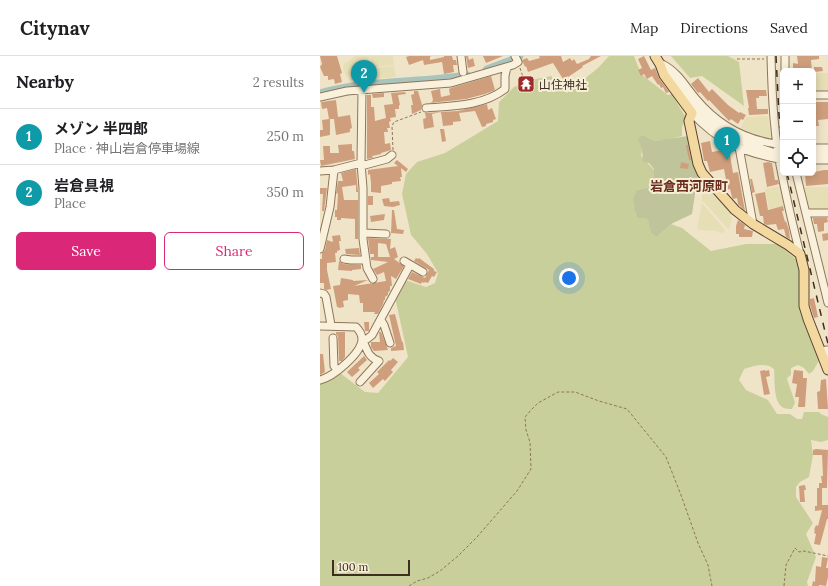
<!DOCTYPE html>
<html lang="en">
<head>
<meta charset="utf-8">
<style>
	:root { --surface:#fff; --page:#f2f2f2; --text:#202124; --muted:#757577; --line:#e0e0e0; --accent:#db2777 }
	body { margin:0; font-family:Lora,"Noto Sans JP",serif; background:var(--page); color:var(--text) }
	.controls { position:absolute; right:12px; top:12px; display:grid; overflow:hidden; border-radius:6px; box-shadow:0 2px 10px #0003 }
	.controls button { width:36px; height:36px; display:grid; place-items:center; padding:0; border:0; border-bottom:1px solid var(--line); background:var(--surface); color:var(--text); font:20px sans-serif }
	.scale { position:absolute; left:12px; bottom:10px; width:78px; box-sizing:border-box; padding-left:4px; border:2px solid #3d2e20; border-top:0; font-size:11px; line-height:14px; white-space:nowrap; color:#3d2e20; -webkit-text-stroke:3px #f7eed8; paint-order:stroke }
	.you { position:absolute; left:249px; top:222px; width:14px; height:14px; margin:-10px; border:3px solid #fff; border-radius:50%; background:#1a73e8; box-shadow:0 0 0 6px #1a73e833 }
	.badge { display:grid; place-items:center; width:26px; height:26px; border-radius:50%; background:var(--accent); color:#fff; font-size:13px; font-weight:700 }
	.pin { position:absolute; translate:-50% -33px; filter:drop-shadow(0 1px 2px #0008) }
	.pin::after { content:''; position:absolute; top:21px; width:14px; height:12px; background:inherit; clip-path:polygon(0 0,100% 0,50% 100%) }
	.list { margin:0; padding:0; list-style:none }
	h2 { display:flex; justify-content:space-between; align-items:center; height:52px; margin:0; padding:0 16px; font-size:17px }
	h2 small { font-size:13px; font-weight:400; color:var(--muted) }
	.list li { display:grid; grid-template-columns:26px 1fr auto; gap:12px; align-items:center; box-sizing:border-box; height:56px; padding:0 16px; border-top:1px solid var(--line) }
	.list b { display:block; font-size:15px; white-space:nowrap }
	.list p { margin:0; font-size:13px; white-space:nowrap; color:var(--muted) }
	.list em { font-size:13px; font-style:normal; color:var(--muted) }
	.actions { display:flex; gap:8px; padding:12px 16px }
	.actions a { flex:1; padding:9px 0; border:1px solid var(--accent); border-radius:6px; text-align:center; font-size:14px; color:var(--accent) }
	.actions .main { background:var(--accent); color:#fff }
	.icon { flex:none; width:22px; height:22px; fill:none; stroke:currentColor; stroke-width:2; stroke-linecap:round; stroke-linejoin:round }
	.map { position:relative; flex:none; width:508px; height:530px; overflow:hidden }
	header { display:flex; align-items:center; gap:24px; box-sizing:border-box; height:56px; padding:0 20px; background:var(--surface); border-bottom:1px solid var(--line) }
	header strong { font-size:19px }
	nav { display:flex; gap:22px; margin-inline-start:auto; font-size:14px }
	main { display:flex }
	aside { flex:1; background:var(--surface) }
	.map>svg:first-child { display:block }
	.farmland { fill:#e6deb5 }
	.green { fill:#c9cf9b }
	.cemetery { fill:#bfc49a }
	.lines { fill:none; stroke-linecap:round; stroke-linejoin:round }
	.river { stroke:#a9c4bc; stroke-width:9 }
	.building { fill:#cf9f7d; fill-rule:evenodd }
	.minor-casing { stroke:#8d765c; stroke-width:9 }
	.major-casing { stroke:#5b4430; stroke-width:11 }
	.path { stroke:#8d765c; stroke-width:1; stroke-dasharray:3 2; stroke-linecap:butt }
	.minor { stroke:#faf1dc; stroke-width:7 }
	.major { stroke:#f3d9a0; stroke-width:9 }
	.rail { stroke:#3d2e20; stroke-width:1.5; stroke-dasharray:7 7; stroke-linecap:butt }
	.labels { text-anchor:middle; dominant-baseline:central; stroke-width:4; stroke-linejoin:round; paint-order:stroke }
	.poi-label { font-size:12px; fill:#3d2e20; stroke:#f7eed8; text-anchor:start }
	.neighbourhood-label { font-size:13px; font-weight:bold; fill:#6b2e1e; stroke:#f7eed8 }
</style>
</head>
<body>
<header>
<strong>Citynav</strong>
<nav><a>Map</a><a>Directions</a><a>Saved</a></nav>
</header>
<main>
<aside>
<h2>Nearby<small>2 results</small></h2>
<ul class="list">
<li><span class="badge" style="background:#0f9aa8">1</span><div><b>メゾン 半四郎</b><p>Place · 神山岩倉停車場線</p></div><em>250 m</em></li>
<li><span class="badge" style="background:#0f9aa8">2</span><div><b>岩倉具視</b><p>Place</p></div><em>350 m</em></li>
</ul>
<div class="actions"><a class="main">Save</a><a>Share</a></div>
</aside>
<div class="map">
<svg width="508" height="530" viewBox="0 0 508 530">
	<rect width="100%" height="100%" fill="#f0e4c8"/>
	<!-- farmland -->
	<path class="farmland" d="M35 0H49L52 21 31 24 30 19 26 20 23 13 24 8Z
		M50 0H73L74 9 52 11Z
		M74 10 76 21 54 23 52 12Z
		M493 17H508V36H493Z
		M448 60 451 81 449 83 430 80 419 74 426 61Z
		M385 127 408 155 412 162 409 174 382 144V135Z
		M460 130 464 150 449 153 445 133Z
		M483 131H508V154H488Z
		M382 147 405 174 403 177 396 175H388L377 173Z"/>
	<!-- green -->
	<path class="green" d="M289 0H314L321 18 348 39 352 38 366 62 362 71V80L346 84 335 85 325 80 322 93 321 100 334 114V120L329 131 317 134 315 158 318 163 323 161 327 163 337 181 351 168 362 172 391 195 426 188H457L476 203 480 209 500 303 493 315 489 318 484 312 478 309 471 312V319L467 322C468 328 475 344 475 347 474 349 473 351 472 353 469 353 465 353 462 351 453 344 455 324 454 313 445 306 435 310 424 313L419 324 426 334 448 344 457 358H470L477 363H482L484 356H499L501 358 508 361V384L501 386 491 384 493 399 489 421 480 426 476 431V441L493 467 486 478 496 501 487 526 488 530H0V326L20 317 45 336 58 337 88 301 75 241 85 224 106 231 115 227 118 217 107 198 91 179 82 138 86 118 97 106 125 97 178 65 179 46 194 31 211 24 231 20 247 37 278 12Z
		M351 0H408L419 6 424 50 382 20 370 22Z"/>
	<!-- cemetery -->
	<path class="cemetery" d="M321 80H325L335 85 368 80 378 118 372 158 351 168 337 181C324 175 335 158 318 163 313 156 316 151 313 143L317 134 329 131 334 120V113L329 107 323 106 322 93 318 83Z"/>
	<g class="lines">
		<!-- river -->
		<path class="river" d="M167 14 191 5 199 0
			M0 38C48 24 98 28 147 20"/>
	</g>
	<!-- building -->
	<path class="building" d="M0 0H17L22 17 20 18 22 26 15 28 14 23 8 24V20H4L0 11 2 8Z
		M89 0H111L110 1V4L124 1V0H132L133 4H136L137 9H133L134 16 124 18 122 6 104 9 103 4 89 9 86 1Z
		M146 0H148L149 4 153 2 155 10 148 12Z
		M163 0H183L166 7Z
		M219 0H241L243 6 250 2 252 5 254 3 257 8 269 3 271 0H281L262 10 263 11 248 21V20L243 23 233 7 208 16 206 10 205 11 202 4 207 2 209 5 220 2Z
		M324 0 331 14 335 12 339 22 349 36 346 37 343 31 341 32 339 28 338 29 332 20 327 23 324 18 321 20 318 14 322 12 318 3Z
		M477 0H499V3L491 4 492 15 473 14V7L478 8Z
		M494 11H502L503 15 494 16Z
		M171 20 175 34 165 38 146 43 110 47 112 46 113 44 111 35 120 33 121 41 130 39 129 33 131 32Z
		M378 22 389 36 392 33 408 49 419 57 420 56 426 59 423 64 421 63 418 68 411 63 409 65 389 44 388 45 380 36 378 37 371 28Z
		M426 34H446L447 40H439V42H436L437 53H448V58L429 59 428 52H429Z
		M94 35H98L102 49 101 54 92 58 91 49H93L91 39 94 38Z
		M85 36 86 38 78 39 80 49H79V53H75L76 61 70 62 71 65 69 66 70 72H67L68 76H64L65 88 70 87 71 94 61 97V98L52 100 53 102 47 103V39H51V51H54L55 65 66 62 64 49 73 48 71 37Z
		M64 37V41L53 42 52 38Z
		M16 44 18 61 30 59 32 72 30 73V76L16 79 14 63H10V79L0 81V74H3L2 64 9 63 7 52 2 53 1 46Z
		M493 46H508V63L498 64 499 70H493Z
		M167 48 168 54 172 52 176 63 173 64V66L166 68V70L162 71 155 55 139 57 141 65 133 66V69L123 70 121 56 112 58 114 71 104 73 103 63 106 62 105 57 138 55Z
		M120 73H124L126 85 122 86Z
		M390 85 392 96 409 93 413 117 418 116 425 155 418 148 417 142 413 143 412 141 410 133 405 134 403 131V129H407L404 113 390 116 387 105H384L381 87Z
		M32 88V95H34L35 103 1 110 0 104H4L3 90H10V97H19L18 89Z
		M367 89H368L371 104H369L366 90Z
		M77 104 88 113 86 116 81 112 82 121H80L81 125 72 126V128L61 130V137L51 136V127L50 118 48 119V114L78 110 74 107Z
		M361 106 369 108 368 113 360 112Z
		M448 106 452 107 455 124H458L459 128 447 131 443 107Z
		M36 113 38 136H36V129L22 131 24 144H38V183H35V163L21 162V164H17V161H15V154H17L18 137 16 138 18 125H23L21 117Z
		M504 114H508V128L486 130 485 118Z
		M430 123H432L435 136 432 137Z
		M0 132H7L4 155H2L3 138H0Z
		M445 136 448 154 463 150 464 155H462L465 166 466 165 469 174 470 183 466 181 464 173 458 174 456 168 447 169 444 168 443 160H440L435 138Z
		M48 140H53V149H48Z
		M69 142 70 146 79 145 80 149 73 151 64 150 62 143Z
		M72 154H74L77 173 84 174 83 178 71 177Z
		M65 158 64 164 51 166 50 160Z
		M493 162H507L508 166 504 167V175L498 176 497 168H494Z
		M418 164 425 169 424 173 433 175 432 181H419V178H416V170Z
		M508 177V184L503 185 502 178Z
		M20 179 21 185H19L20 194 17 195V197H15L16 206 7 207V214L11 233 6 234 4 233V227H0V203H2V197L5 194 7 184 13 186 12 180Z
		M48 182 71 183 70 193 75 191 78 201 74 203 84 210 76 223 71 220 72 230H70V235L68 236V239L65 241V244H64L63 248 58 258H54L55 256H43V247H40L39 239 28 238V244L23 245 24 251 19 252 18 251H17L13 230 20 229 21 222 33 224V225L48 224 34 230 66 225 64 216 57 219 53 213 68 206 51 204V201H54V198H50ZM58 187 66 188 70 201H58Z
		M39 192 40 199 26 198 25 193Z
		M96 202 98 203 99 202 114 213V215L117 216 114 221 112 220 108 227 105 226 104 227 102 226 101 228 88 223 92 216 105 222 109 214 94 205Z
		M19 205 23 208 41 209V213L32 214V215L18 214Z
		M494 242 498 261 494 262 490 249V243Z
		M75 258 82 286H83L84 294 71 295V292L76 290 69 259Z
		M44 266H49V275H45Z
		M16 276H25V301L22 305H19L18 280 16 278Z
		M59 276H61L68 294 54 295 51 291V286H60Z
		M0 298H3L5 316 0 319Z
		M44 300 47 304 38 312 40 314 32 321 27 316Z
		M73 302 78 306 71 314 73 316 65 325 63 323 53 332 49 327 59 318 57 316 69 304 70 305Z
		M445 314V315L449 314 450 320 446 321 450 338 444 339 440 315Z
		M474 314 483 315V322H487L485 351H478L479 341H475L477 328 472 327Z
		M506 323 508 353H498L497 336 500 335 501 324Z
		M496 393 508 394 507 432H499V427H502L501 420H503L502 399H493V394Z
		M485 429 486 434H484L485 446H480L479 430Z
		M497 432H502V449H508V463H507L500 489 494 488 496 478 494 477 495 474H494L496 469 498 470 502 454 495 455V450H497Z
		M502 501 508 502 506 512H508V521L506 530 499 529V530H492L493 525 495 526 496 510 501 511Z"/>
	<g class="lines">
		<!-- minor casing -->
		<g class="minor-casing">
			<path id="minor" d="M141 0 143 16
				M451 0C452 42 454 83 463 124 468 149 474 174 480 198
				M465 0V15
				M342 8C358 16 365 30 376 43 397 68 425 84 457 88
				M344 12C354 24 362 37 373 49 397 76 422 87 456 97
				M42 34 41 107 43 132V183L47 212 53 223
				M493 39H508
				M0 41 27 35 131 27 193 9 198 6 195 0
				M106 52C133 50 163 50 185 33V20L187 11
				M372 57C398 85 422 96 459 103
				M419 91 433 168
				M493 92H508
				M493 98H508
				M493 104H508
				M41 110 67 103 72 99
				M0 115 14 114 41 107
				M476 117 508 247
				M486 157H508
				M43 177 66 178
				M0 193 10 151 14 114
				M24 203 31 204H46
				M84 205 103 216
				M0 237 4 238 6 241 11 269
				M61 264 64 269 70 287
				M0 270 36 271C39 274 42 278 42 283 42 297 13 321 0 324
				M13 282 14 310 17 314
				M508 294H506L508 303
				M40 326 59 305C47 301 47 292 42 283H47L52 279 90 209"/>
		</g>
		<!-- major casing -->
		<g class="major-casing">
			<path id="major" d="M335 0 340 8 344 19 372 57 369 65 378 108 382 117 415 154 433 168 468 189 480 198 484 214V250L488 263 508 314"/>
		</g>
		<!-- path -->
		<path class="path" d="M417 3H444
			M200 12 203 21
			M73 94 72 70 74 66 101 56
			M89 530 97 525 108 522 120 515 138 500 157 481 197 435 211 413 210 386 206 374 205 361 212 353 218 347 238 336H255L279 345 307 353 346 401 361 439 378 487 388 509 392 530
			M464 530 466 509 475 492 479 496 484 495 508 500"/>
		<!-- minor -->
		<use href="#minor" class="minor"/>
		<!-- major -->
		<use href="#major" class="major"/>
		<!-- rail -->
		<path class="rail" d="M456 0 459 59 463 92
			M467 117 508 288"/>
	</g>
	<!-- icons -->
	<defs>
		<g id="temple-square" transform="scale(0.9)"><rect x="-9" y="-9" width="18" height="18" rx="4" fill="#9e2a2b" stroke="#f7eed8"/><path d="M0-6L5-2H3V0L6.5 2.5H4V6H1.5V3h-3V6H-4V2.5H-6.5L-3 0V-2H-5Z" fill="#fff"/></g>
	</defs>
	<g fill-rule="evenodd">
		<use href="#temple-square" x="206" y="28"/>
	</g>
	<g class="labels">
		<!-- poi labels -->
		<g class="poi-label">
			<text x="219" y="28">山住神社</text>
		</g>
		<!-- neighbourhood labels -->
		<g class="neighbourhood-label">
			<text x="369" y="130">岩倉西河原町</text>
		</g>
	</g>
</svg>
<div class="controls">
<button>+</button>
<button>−</button>
<button><svg class="icon" aria-label="locate" viewBox="0 0 24 24"><circle cx="12" cy="12" r="6"/><path d="M12 2v4M12 18v4M2 12h4M18 12h4"/></svg></button>
</div>
<div class="scale">100 m</div>
<div class="you"></div>
<div class="pin badge" style="left:407px;top:104px;background:#0f9aa8">1</div>
<div class="pin badge" style="left:44px;top:37px;background:#0f9aa8">2</div>
</div>
</main>
</body>
</html>
